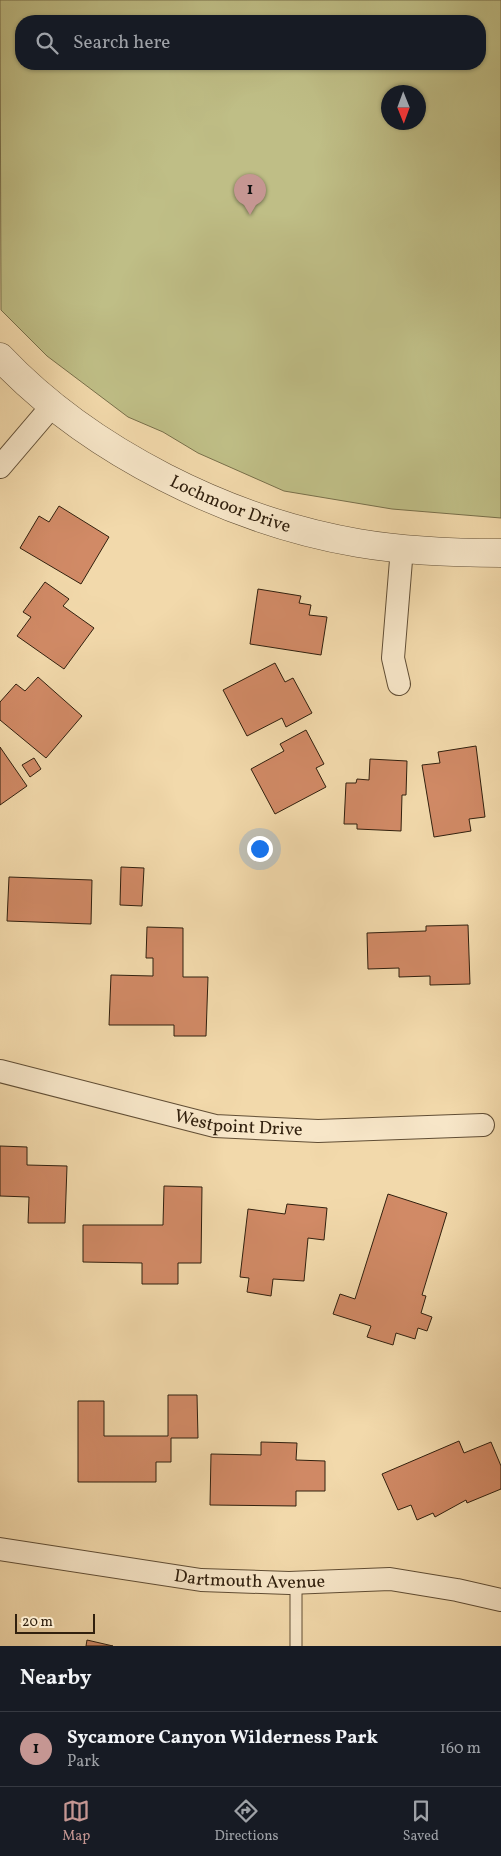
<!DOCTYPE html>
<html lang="en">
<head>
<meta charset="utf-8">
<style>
	:root { --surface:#171b24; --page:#242831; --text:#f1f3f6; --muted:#9ea1a6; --line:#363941; --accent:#c59692 }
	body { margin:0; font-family:Vollkorn,serif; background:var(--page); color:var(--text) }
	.compass { position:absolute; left:381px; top:85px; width:45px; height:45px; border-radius:50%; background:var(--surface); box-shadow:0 1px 4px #0004; rotate:179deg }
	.scale { position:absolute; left:15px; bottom:12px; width:80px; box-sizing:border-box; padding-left:5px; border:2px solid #31200e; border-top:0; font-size:14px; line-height:18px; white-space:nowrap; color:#31200e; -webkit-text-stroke:4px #f7e6c8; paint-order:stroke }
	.you { position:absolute; left:259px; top:848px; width:18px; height:18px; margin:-12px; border:4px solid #fff; border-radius:50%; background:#1a73e8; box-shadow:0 0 0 8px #1a73e833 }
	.badge { display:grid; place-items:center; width:32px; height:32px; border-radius:50%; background:var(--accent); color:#111; font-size:16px; font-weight:700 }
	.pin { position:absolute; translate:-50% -41px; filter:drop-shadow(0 1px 2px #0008) }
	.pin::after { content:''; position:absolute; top:26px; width:18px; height:15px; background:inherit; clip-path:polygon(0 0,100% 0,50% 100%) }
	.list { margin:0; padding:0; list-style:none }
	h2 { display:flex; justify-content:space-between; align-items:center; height:65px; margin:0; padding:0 20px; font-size:21px }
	h2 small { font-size:16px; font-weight:400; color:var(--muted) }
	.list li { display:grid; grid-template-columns:32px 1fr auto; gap:15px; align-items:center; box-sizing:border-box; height:75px; padding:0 20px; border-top:1px solid var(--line) }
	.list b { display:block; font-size:19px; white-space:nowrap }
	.list p { margin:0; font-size:16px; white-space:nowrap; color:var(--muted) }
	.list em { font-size:16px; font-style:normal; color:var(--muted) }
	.icon { flex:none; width:28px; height:28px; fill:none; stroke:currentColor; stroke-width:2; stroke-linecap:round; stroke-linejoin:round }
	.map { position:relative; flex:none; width:501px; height:1646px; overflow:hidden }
	.search { position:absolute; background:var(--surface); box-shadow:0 1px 4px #0004; left:15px; right:15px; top:15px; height:55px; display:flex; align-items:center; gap:12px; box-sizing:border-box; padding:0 18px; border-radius:20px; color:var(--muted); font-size:19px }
	.sheet { height:140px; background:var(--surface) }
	nav { display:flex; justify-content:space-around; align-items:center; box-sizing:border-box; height:70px; border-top:1px solid var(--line); background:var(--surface); font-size:14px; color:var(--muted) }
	nav a { display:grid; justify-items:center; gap:2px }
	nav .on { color:var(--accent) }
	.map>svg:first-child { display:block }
	.green { fill:#bfbe86; stroke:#786f4a; fill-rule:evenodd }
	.building { fill:#d18a66; stroke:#31200e }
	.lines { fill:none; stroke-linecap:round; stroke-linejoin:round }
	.service-casing { stroke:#614e35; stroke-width:13 }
	.minor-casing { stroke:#614e35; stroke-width:24 }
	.tertiary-casing { stroke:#614e35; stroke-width:29 }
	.service { stroke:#f7e6c8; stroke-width:11 }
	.minor { stroke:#f7e6c8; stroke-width:22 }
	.tertiary { stroke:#f7e6c8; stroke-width:28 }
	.labels { text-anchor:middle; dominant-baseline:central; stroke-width:4.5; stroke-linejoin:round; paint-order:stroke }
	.street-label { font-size:18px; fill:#31200e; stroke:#f7e6c8 }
</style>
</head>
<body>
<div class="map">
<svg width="501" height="1646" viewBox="0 0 501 1646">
	<rect width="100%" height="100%" fill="#f2d9ab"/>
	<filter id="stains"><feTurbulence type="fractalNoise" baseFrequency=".004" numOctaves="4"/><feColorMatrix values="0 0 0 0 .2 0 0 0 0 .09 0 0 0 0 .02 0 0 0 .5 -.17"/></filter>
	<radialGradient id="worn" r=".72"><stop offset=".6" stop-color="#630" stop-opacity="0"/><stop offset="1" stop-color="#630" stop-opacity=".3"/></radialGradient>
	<!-- green -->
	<path class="green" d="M0 0H501V518L392 509 284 491 198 453 163 432 128 417 47 356 1 310ZM21 21H480V64H21ZM418 92V122H388V92Z"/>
	<!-- building -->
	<path class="building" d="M59 506 109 537 81 584 20 548 39 516 49 522Z
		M45 582 69 599 63 606 94 628 64 669 17 636 31 617 23 612Z
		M258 589 301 596 299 603 311 605 309 615 327 617 321 655 250 644Z
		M275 663 285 682 293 678 312 713 286 727 282 718 247 736 223 690Z
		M38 677 82 716 46 758 0 720V702L16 684 25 691Z
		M306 730 324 764 316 768 326 787 275 814 251 769 284 751 280 744Z
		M476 746 485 817 469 819 471 831 434 837 422 765 440 763 438 752Z
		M0 747 27 786 0 805Z
		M34 758 41 769 30 777 22 765Z
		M370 759 407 761 406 795H402L401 831 357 829V824H344L346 783H356L357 779 369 780Z
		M121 867 144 868 142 906 120 905Z
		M9 877 92 880 91 924 7 921Z
		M468 925 470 984 430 985V976L399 977V968L368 969 367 933 426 931V926Z
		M147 927 183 928V977H208L206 1036H174V1025H109L111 975 153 976V958H146Z
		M0 1146 27 1147V1165L67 1166 65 1223H28L29 1197 0 1196Z
		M164 1186 202 1187 201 1263H178V1284H142V1263L83 1262V1225H163Z
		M388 1194 447 1213 422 1295 426 1296 421 1313 432 1317 427 1331 418 1328 415 1339 396 1333 393 1345 367 1337 371 1326 333 1314 340 1294 355 1299Z
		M287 1204 327 1208 324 1240 308 1238 304 1281 273 1279 271 1296 247 1292 249 1278 240 1277 248 1209 285 1214Z
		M168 1395H197L198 1438H171V1462H156V1482H78V1401H104V1436H168Z
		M459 1441 464 1453 491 1442 501 1466V1489L467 1503 466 1500 435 1517 433 1513 417 1520 411 1505 398 1510 382 1474Z
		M261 1442 297 1443 296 1460 325 1461V1491H296V1506L210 1505 211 1454 261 1455Z
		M87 1640 113 1646H86Z"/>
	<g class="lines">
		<!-- service casing -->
		<g class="service-casing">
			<path id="service" d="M296 1582V1646"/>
		</g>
		<!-- minor casing -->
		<g class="minor-casing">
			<g id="minor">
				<path d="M0 467 52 406"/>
				<path d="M399 684 393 658 402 548"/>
				<path id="s1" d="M0 1071 215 1126 318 1131 483 1125"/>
				<path id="s2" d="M0 1549 201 1580 289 1583 390 1579 457 1590 501 1600"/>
			</g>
		</g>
		<!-- tertiary casing -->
		<g class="tertiary-casing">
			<g id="tertiary">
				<path id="s3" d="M0 357C90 452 230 521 358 543 405 551 453 553 501 553"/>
			</g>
		</g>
		<!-- service -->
		<use href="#service" class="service"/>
		<!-- minor -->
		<use href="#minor" class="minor"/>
		<!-- tertiary -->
		<use href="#tertiary" class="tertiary"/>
	</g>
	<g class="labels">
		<!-- street labels -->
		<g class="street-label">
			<text stroke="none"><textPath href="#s3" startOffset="276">Lochmoor Drive</textPath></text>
			<text stroke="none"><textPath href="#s1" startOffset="245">Westpoint Drive</textPath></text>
			<text stroke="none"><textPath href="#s2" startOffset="252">Dartmouth Avenue</textPath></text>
		</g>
	</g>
	<rect width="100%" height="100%" filter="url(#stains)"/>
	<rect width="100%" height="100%" fill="url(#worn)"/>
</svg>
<svg class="compass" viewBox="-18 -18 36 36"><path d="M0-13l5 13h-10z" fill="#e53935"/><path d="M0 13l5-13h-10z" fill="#9ea1a6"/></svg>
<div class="scale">20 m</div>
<div class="you"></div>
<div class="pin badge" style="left:250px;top:215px">1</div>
<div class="search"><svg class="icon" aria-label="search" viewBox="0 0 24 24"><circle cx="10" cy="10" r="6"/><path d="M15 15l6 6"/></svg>Search here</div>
</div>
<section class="sheet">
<h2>Nearby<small></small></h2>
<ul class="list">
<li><span class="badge">1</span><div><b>Sycamore Canyon Wilderness Park</b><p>Park</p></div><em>160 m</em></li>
</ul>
</section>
<nav>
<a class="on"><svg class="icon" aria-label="map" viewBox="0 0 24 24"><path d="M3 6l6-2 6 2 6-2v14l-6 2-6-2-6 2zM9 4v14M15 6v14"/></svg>Map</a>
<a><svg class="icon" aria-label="directions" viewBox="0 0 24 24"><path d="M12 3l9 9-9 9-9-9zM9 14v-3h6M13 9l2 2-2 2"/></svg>Directions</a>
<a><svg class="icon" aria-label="saved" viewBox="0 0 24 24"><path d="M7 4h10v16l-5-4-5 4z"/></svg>Saved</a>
</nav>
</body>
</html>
